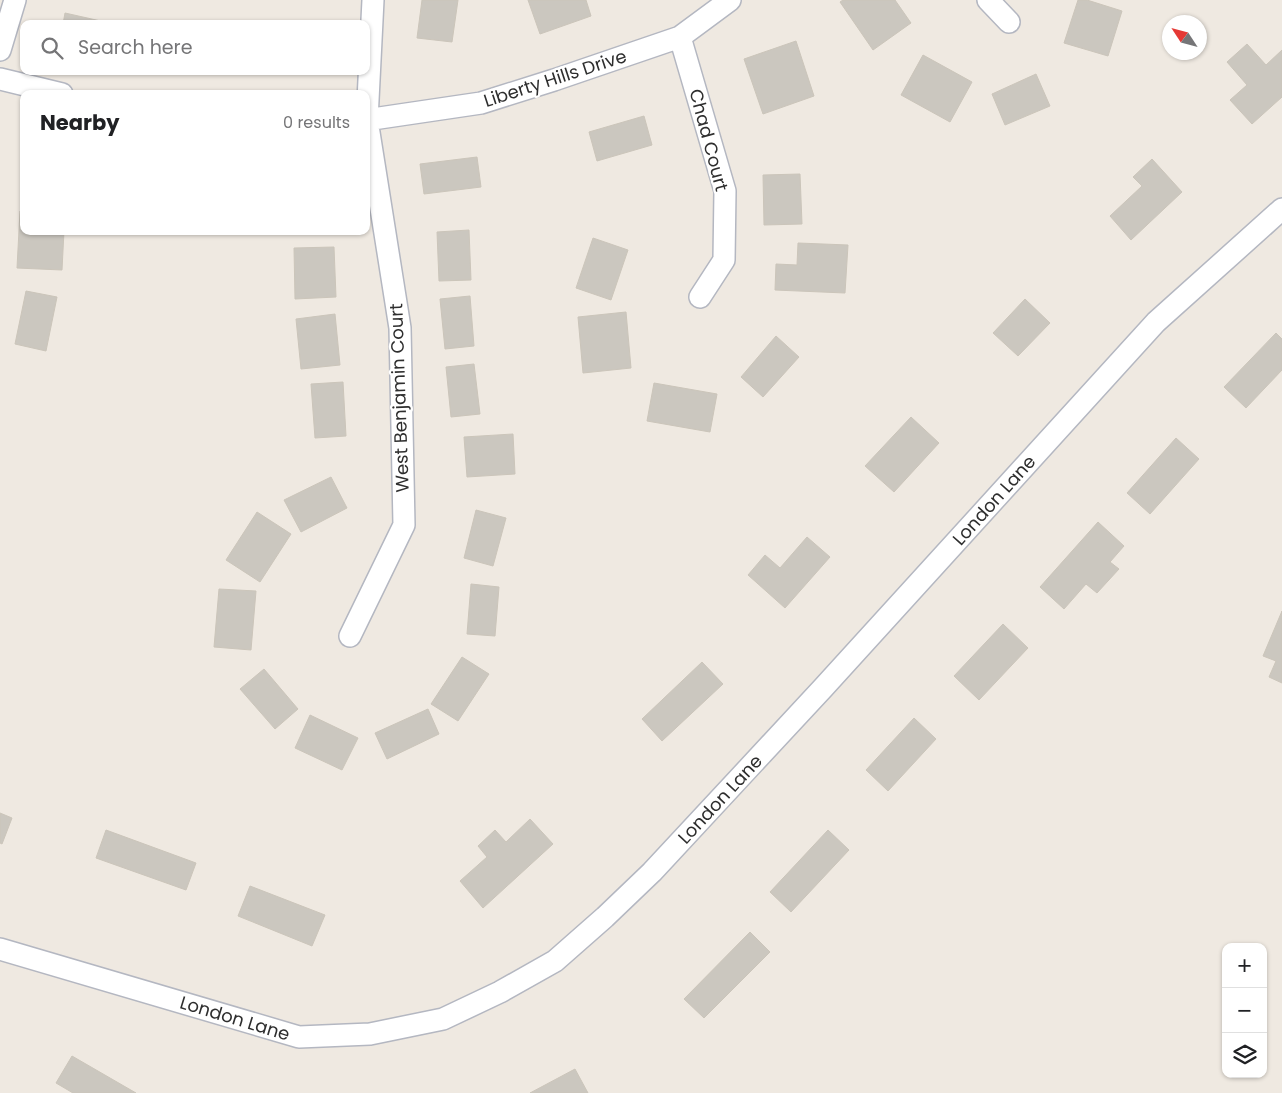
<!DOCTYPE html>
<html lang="en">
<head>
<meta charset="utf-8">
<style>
	:root { --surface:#fff; --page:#f6f6f6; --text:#202124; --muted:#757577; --line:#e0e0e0 }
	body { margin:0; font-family:Poppins,sans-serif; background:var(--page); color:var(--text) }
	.controls { position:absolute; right:15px; bottom:15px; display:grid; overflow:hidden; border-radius:10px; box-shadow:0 1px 4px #0004 }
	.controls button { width:45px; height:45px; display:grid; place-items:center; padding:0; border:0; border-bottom:1px solid var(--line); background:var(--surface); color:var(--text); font:25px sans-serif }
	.compass { position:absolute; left:1162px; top:15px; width:45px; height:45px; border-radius:50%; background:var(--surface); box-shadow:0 1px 4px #0004; rotate:306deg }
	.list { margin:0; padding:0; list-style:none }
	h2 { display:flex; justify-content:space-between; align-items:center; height:65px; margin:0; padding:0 20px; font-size:21px }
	h2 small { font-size:16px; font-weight:400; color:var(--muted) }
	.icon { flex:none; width:28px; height:28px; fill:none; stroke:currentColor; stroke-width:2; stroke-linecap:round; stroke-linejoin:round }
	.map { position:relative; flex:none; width:1282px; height:1093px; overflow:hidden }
	.search { position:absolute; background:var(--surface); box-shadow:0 1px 4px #0004; left:20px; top:20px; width:350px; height:55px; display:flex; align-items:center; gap:12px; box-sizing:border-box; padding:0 18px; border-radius:10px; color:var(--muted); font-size:19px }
	.panel { position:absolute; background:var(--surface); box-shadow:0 1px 4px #0004; left:20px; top:90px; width:350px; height:145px; border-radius:10px }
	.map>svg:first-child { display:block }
	.building { fill:#cbc7bf; stroke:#cbc5ba }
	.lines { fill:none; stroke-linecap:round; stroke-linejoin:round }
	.street-casing { stroke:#b4b7c1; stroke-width:24 }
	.street { stroke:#fff; stroke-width:21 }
	.labels { text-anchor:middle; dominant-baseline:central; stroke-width:4.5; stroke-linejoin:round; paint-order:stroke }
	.street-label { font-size:18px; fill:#2e2e2e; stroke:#fff }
</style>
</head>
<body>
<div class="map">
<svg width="1282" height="1093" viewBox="0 0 1282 1093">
	<rect width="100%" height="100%" fill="#efe9e1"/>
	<!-- building -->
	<path class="building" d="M422 0H458L452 42 417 38Z
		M528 0H586L591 16 540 34Z
		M843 0H895L911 23 873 50 840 2Z
		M1078 0H1087L1122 11 1108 56 1064 43Z
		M65 13 114 24H63Z
		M796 41 814 96 763 114 744 59Z
		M1247 44 1266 65 1282 50V97L1252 124 1230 100 1247 85 1227 62Z
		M923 55 972 82 950 122 901 95Z
		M1036 74 1050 106 1005 125 992 94Z
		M644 116 652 145 597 161 589 132Z
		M477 157 481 187 424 194 420 164Z
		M1152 159 1182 192 1131 240 1110 216 1142 186 1133 177Z
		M800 174 802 224 764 225 763 175Z
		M20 211 24 212V231H64L62 270 17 268Z
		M469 230 471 280 439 281 437 232Z
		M593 238 628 250 611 300 576 288Z
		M798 243 848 245 845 293 775 290 776 264 797 265Z
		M334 247 336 297 295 299 294 248Z
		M26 291 57 297 46 351 15 344Z
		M470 296 474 346 445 349 440 299Z
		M1025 299 1050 323 1018 356 993 333Z
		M626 312 631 368 583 373 578 317Z
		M335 314 340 365 301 369 296 319Z
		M1276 333 1282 339V370L1246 408 1224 387Z
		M776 336 799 357 763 397 741 377Z
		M474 364 480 414 451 417 446 367Z
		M343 382 346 436 315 438 311 384Z
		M654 383 717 394 710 432 647 421Z
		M911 417 939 443 894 492 865 466Z
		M513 434 515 474 467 477 464 437Z
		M1176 438 1199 459 1150 514 1127 493Z
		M331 477 347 508 301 532 284 500Z
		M476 510 506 518 493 566 464 558Z
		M257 512 291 534 260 582 226 560Z
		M1098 522 1124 546 1110 562 1119 569 1097 593 1086 584 1064 609 1040 587Z
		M807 537 830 557 785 608 748 575 765 555 780 568Z
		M471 584 499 587 495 636 467 634Z
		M219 589 256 591 251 650 214 647Z
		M1282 611V683L1269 677 1276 661 1263 656Z
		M1003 624 1028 648 979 700 954 676Z
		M462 657 489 674 458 721 431 704Z
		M702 662 723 684 662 741 642 719Z
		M264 669 298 709 275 729 240 689Z
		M428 709 439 734 387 759 375 733Z
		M310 715 358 738 342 770 295 748Z
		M914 718 936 739 888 791 866 770Z
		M0 813 12 818 2 844 0 843Z
		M530 819 553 844 483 908 460 881 487 857 478 846 495 830 506 842Z
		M106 830 196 863 186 890 96 858Z
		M828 830 849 850 791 912 770 892Z
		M250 886 325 915 312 946 238 916Z
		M750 932 770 952 704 1018 684 999Z
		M72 1056 136 1093H73L56 1083Z
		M575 1069 588 1093H530Z"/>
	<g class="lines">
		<!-- street casing -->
		<g class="street-casing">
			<path id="street" d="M988 0 1009 22
				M680 37 725 191 724 260 700 297
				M0 50 15 0
				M0 79 62 94
				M366 120 481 103 554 80 680 37 730 0
				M350 636 404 525 400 328 367 120 373 0
				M0 949 299 1037 370 1034 443 1019 500 992 555 961 605 917 652 872 823 688 1156 322 1282 209"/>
		</g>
		<!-- street -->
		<use href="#street" class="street"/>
	</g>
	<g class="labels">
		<!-- street labels -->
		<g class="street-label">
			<text transform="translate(555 78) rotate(-18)">Liberty Hills Drive</text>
			<text transform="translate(709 140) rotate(75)">Chad Court</text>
			<text transform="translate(399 398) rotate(-92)">West Benjamin Court</text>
			<text transform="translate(994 500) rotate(-48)">London Lane</text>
			<text transform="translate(720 799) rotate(-47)">London Lane</text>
			<text transform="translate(235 1018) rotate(17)">London Lane</text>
		</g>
	</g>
</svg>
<div class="controls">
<button>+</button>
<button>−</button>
<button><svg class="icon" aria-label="layers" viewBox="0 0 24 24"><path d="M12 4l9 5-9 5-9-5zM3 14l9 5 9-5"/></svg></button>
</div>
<svg class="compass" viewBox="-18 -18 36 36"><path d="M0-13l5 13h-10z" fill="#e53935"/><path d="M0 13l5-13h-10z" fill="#757577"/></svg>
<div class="search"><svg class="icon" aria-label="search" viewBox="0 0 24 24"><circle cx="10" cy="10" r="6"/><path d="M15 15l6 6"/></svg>Search here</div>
<section class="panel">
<h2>Nearby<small>0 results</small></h2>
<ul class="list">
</ul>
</section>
</div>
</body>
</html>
